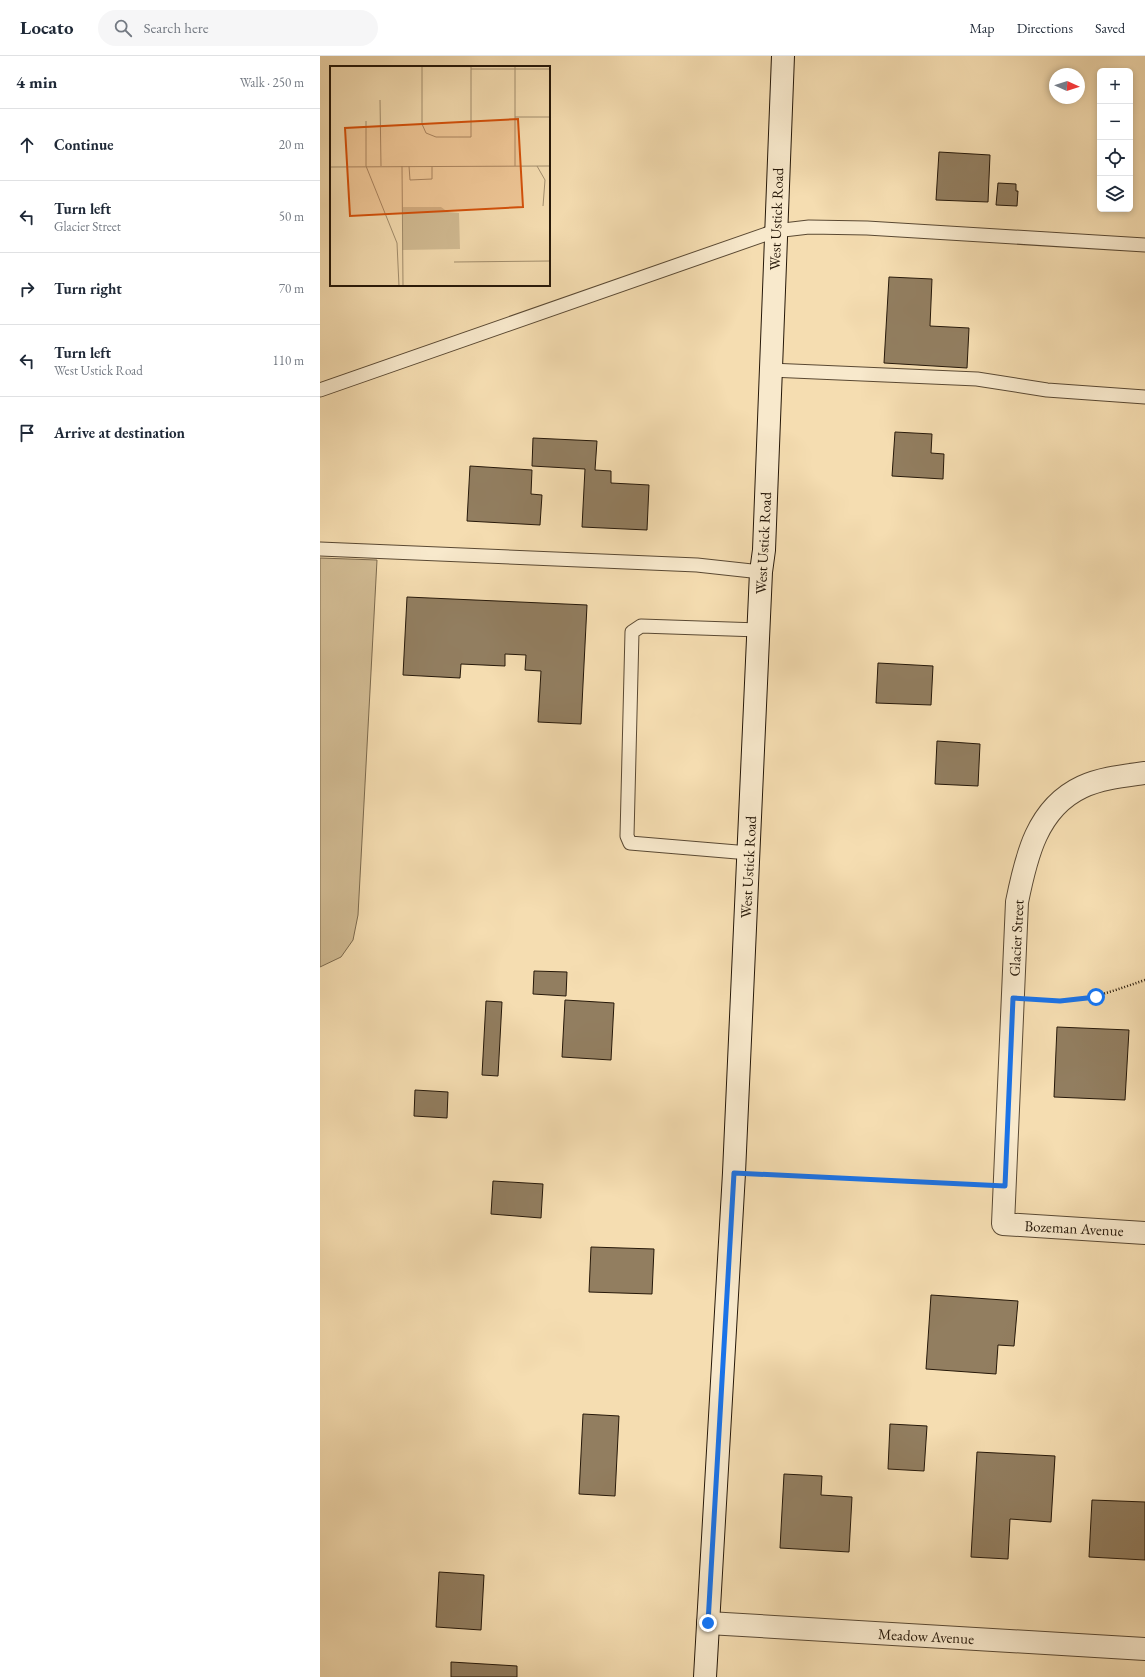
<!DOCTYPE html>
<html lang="en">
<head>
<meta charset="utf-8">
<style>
	:root { --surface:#fff; --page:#f6f6f7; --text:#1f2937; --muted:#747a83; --line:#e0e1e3 }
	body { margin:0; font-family:"EB Garamond",serif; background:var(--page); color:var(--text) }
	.controls { position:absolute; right:12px; top:12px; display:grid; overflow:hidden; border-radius:6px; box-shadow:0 2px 6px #0003 }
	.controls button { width:36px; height:36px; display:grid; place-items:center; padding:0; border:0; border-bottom:1px solid var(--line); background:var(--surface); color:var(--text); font:20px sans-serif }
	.compass { position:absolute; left:729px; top:12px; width:36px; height:36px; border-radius:50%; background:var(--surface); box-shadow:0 2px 6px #0003; rotate:93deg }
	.stop { position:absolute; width:12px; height:12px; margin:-9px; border:3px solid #1a73e8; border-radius:50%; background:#fff }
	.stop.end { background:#1a73e8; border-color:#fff; box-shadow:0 1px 4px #0008 }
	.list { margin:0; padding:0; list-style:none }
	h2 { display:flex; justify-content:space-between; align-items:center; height:52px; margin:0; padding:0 16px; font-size:17px }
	h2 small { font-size:13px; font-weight:400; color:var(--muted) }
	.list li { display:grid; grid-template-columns:26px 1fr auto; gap:12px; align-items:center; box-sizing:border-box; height:72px; padding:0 16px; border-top:1px solid var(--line) }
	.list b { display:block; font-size:15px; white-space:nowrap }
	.list p { margin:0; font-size:13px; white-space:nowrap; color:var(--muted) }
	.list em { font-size:13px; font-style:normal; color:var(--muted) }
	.icon { flex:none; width:22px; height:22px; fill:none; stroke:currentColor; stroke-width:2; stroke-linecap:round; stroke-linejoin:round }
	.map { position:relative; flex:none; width:825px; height:1621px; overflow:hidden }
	header { display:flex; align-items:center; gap:24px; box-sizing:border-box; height:56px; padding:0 20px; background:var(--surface); border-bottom:1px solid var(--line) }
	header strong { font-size:19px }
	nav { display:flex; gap:22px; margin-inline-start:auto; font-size:14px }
	.search { width:280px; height:36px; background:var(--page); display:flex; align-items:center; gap:10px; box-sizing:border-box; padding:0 14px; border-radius:22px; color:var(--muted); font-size:15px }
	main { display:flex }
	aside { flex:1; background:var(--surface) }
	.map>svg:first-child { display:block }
	.green { fill:#d2bc94; stroke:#7c6a4e }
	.building { fill:#927e60; stroke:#261809 }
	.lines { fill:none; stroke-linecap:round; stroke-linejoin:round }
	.service-casing { stroke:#5a4933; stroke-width:15 }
	.minor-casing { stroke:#5a4933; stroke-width:24 }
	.secondary-casing { stroke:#261809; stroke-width:24 }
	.path { stroke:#261809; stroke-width:2.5; stroke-dasharray:1 2; stroke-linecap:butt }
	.service { stroke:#f8e9cc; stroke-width:13 }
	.minor { stroke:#f8e9cc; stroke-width:22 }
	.secondary { stroke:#f8e9cc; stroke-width:22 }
	.route { stroke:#1a73e8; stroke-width:5 }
	.labels { text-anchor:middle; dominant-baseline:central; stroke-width:4; stroke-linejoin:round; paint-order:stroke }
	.street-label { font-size:15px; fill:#261809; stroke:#f8e9cc }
	.inset-road { fill:none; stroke:#a28e6e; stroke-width:1 }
	.view { fill:#d5520c; fill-opacity:0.15; stroke:#d5520c; stroke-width:2 }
	.inset-edge { fill:none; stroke:#261809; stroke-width:2 }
</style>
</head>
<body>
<header>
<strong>Locato</strong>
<div class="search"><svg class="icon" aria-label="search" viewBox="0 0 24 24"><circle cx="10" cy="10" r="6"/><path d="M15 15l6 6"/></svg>Search here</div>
<nav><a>Map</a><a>Directions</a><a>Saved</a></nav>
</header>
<main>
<aside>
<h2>4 min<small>Walk · 250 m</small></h2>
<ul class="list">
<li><svg class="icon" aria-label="ahead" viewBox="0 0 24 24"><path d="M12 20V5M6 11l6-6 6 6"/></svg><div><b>Continue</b></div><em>20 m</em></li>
<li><svg class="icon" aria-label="left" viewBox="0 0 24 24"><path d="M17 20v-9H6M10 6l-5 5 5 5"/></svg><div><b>Turn left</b><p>Glacier Street</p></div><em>50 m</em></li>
<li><svg class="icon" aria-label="right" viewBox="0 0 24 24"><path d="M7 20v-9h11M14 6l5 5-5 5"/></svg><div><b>Turn right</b></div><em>70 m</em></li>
<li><svg class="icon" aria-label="left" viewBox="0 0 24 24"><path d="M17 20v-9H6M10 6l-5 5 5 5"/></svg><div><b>Turn left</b><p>West Ustick Road</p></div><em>110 m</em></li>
<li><svg class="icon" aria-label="arrive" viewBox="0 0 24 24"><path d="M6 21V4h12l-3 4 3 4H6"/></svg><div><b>Arrive at destination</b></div></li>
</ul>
</aside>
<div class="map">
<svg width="825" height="1621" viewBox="0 0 825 1621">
	<rect width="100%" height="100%" fill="#f5ddb1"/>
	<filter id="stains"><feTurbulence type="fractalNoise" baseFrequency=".005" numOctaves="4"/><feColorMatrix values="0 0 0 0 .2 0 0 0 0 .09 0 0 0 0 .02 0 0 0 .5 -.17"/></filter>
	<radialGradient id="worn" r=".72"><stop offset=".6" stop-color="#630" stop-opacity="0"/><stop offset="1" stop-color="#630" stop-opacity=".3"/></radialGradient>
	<!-- green -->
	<path class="green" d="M0 502 57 504 38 859 33 884 21 901 0 911Z"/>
	<!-- building -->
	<path class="building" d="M619 96 670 99 668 146 616 144Z
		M678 127 696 128V135H698L697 150 676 149Z
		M569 221 612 223 610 270 649 272 647 312 564 307Z
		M575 376 612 378 611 397 624 398 623 423 572 420Z
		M213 382 277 385 275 414 291 415V427L329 429 327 474 262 471 265 413 212 410Z
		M150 410 212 414 211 438 222 439 220 469 147 465Z
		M87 541 267 549 261 668 218 666 221 615 205 614 206 599 185 598V610L141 608 140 622 83 619Z
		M558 607 613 610 611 649 556 647Z
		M617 685 660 688 658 730 615 728Z
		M214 915 247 916 246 940 213 938Z
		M245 944 294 947 291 1004 242 1001Z
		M166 945 182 946 178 1020 162 1019Z
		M737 971 809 974 805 1044 734 1041Z
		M95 1034 128 1036 127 1062 94 1060Z
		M173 1125 223 1128 221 1162 171 1158Z
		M271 1191 334 1193 332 1238 269 1236Z
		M611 1239 698 1245 694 1290 678 1289 676 1318 606 1313Z
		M263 1358 299 1360 295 1440 259 1438Z
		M570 1368 607 1370 604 1415 568 1413Z
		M657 1396 735 1400 731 1466 690 1463 688 1503 651 1501Z
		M464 1418 502 1420 501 1439 532 1441 529 1496 460 1492Z
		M772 1444 825 1446V1504L769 1501Z
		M119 1516 164 1519 161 1574 116 1571Z
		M131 1606 197 1610V1621H131Z"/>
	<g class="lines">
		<!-- service casing -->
		<g class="service-casing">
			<path id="service" d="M450 314 657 323 727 334 825 341
				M0 334 455 175 489 171 547 172 825 189
				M0 493 377 509 441 516
				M429 797 310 787 307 780 312 576 321 570 439 574"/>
		</g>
		<!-- minor casing -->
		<g class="minor-casing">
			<path id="minor" d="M825 717C804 720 782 722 762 731 717 752 706 801 697 846L683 1168 825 1177
				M388 1567 825 1593"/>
		</g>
		<!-- secondary casing -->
		<g class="secondary-casing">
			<path id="secondary" d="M385 1621 414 1117 441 516 444 494 463 0"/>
		</g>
		<!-- path -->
		<path class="path" d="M719 944C763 947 784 938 825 924
			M440 1118 660 1129"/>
		<!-- service -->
		<use href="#service" class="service"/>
		<!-- minor -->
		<use href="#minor" class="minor"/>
		<!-- secondary -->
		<use href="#secondary" class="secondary"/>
	</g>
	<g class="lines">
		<!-- route -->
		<path class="route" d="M388 1567 414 1117 685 1130 693 942 740 945 776 941"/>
	</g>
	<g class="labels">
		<!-- street labels -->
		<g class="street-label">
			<text transform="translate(456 163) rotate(-88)">West Ustick Road</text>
			<text transform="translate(443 487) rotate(-87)">West Ustick Road</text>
			<text transform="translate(428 811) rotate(-87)">West Ustick Road</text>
			<text transform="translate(696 882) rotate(-87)">Glacier Street</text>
			<text transform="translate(754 1172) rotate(3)">Bozeman Avenue</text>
			<text transform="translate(606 1580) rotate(3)">Meadow Avenue</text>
		</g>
	</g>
	<!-- overview -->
	<g transform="translate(10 10)">
		<rect width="220" height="220" fill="#f5ddb1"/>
		<path d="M73 141H111L118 146 129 147 130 183 72 184Z" fill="#d2bc94"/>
		<path class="inset-road" d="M92 0V58L96 67 106 71H141V0M141 3H220M50 34 51 100M185 51H220M36 55V100L67 177 69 220M72 100 73 220M79 100 80 114 102 113V100M185 100V0M207 100 215 114 213 140M0 101 220 100M124 196 220 195"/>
		<path class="view" d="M188 53 193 141 20 150 15 62Z"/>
		<rect width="220" height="220" class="inset-edge"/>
	</g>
	<rect width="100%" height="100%" filter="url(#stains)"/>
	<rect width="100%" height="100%" fill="url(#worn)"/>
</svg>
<div class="controls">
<button>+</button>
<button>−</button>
<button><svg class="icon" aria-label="locate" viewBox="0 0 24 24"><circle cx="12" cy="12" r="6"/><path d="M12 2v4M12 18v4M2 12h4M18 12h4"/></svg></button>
<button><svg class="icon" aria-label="layers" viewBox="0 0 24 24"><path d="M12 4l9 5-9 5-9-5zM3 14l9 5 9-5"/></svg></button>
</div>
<svg class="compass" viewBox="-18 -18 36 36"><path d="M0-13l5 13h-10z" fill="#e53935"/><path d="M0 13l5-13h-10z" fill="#747a83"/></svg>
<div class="stop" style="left:776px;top:941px"></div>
<div class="stop end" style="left:388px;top:1567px"></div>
</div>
</main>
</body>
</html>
